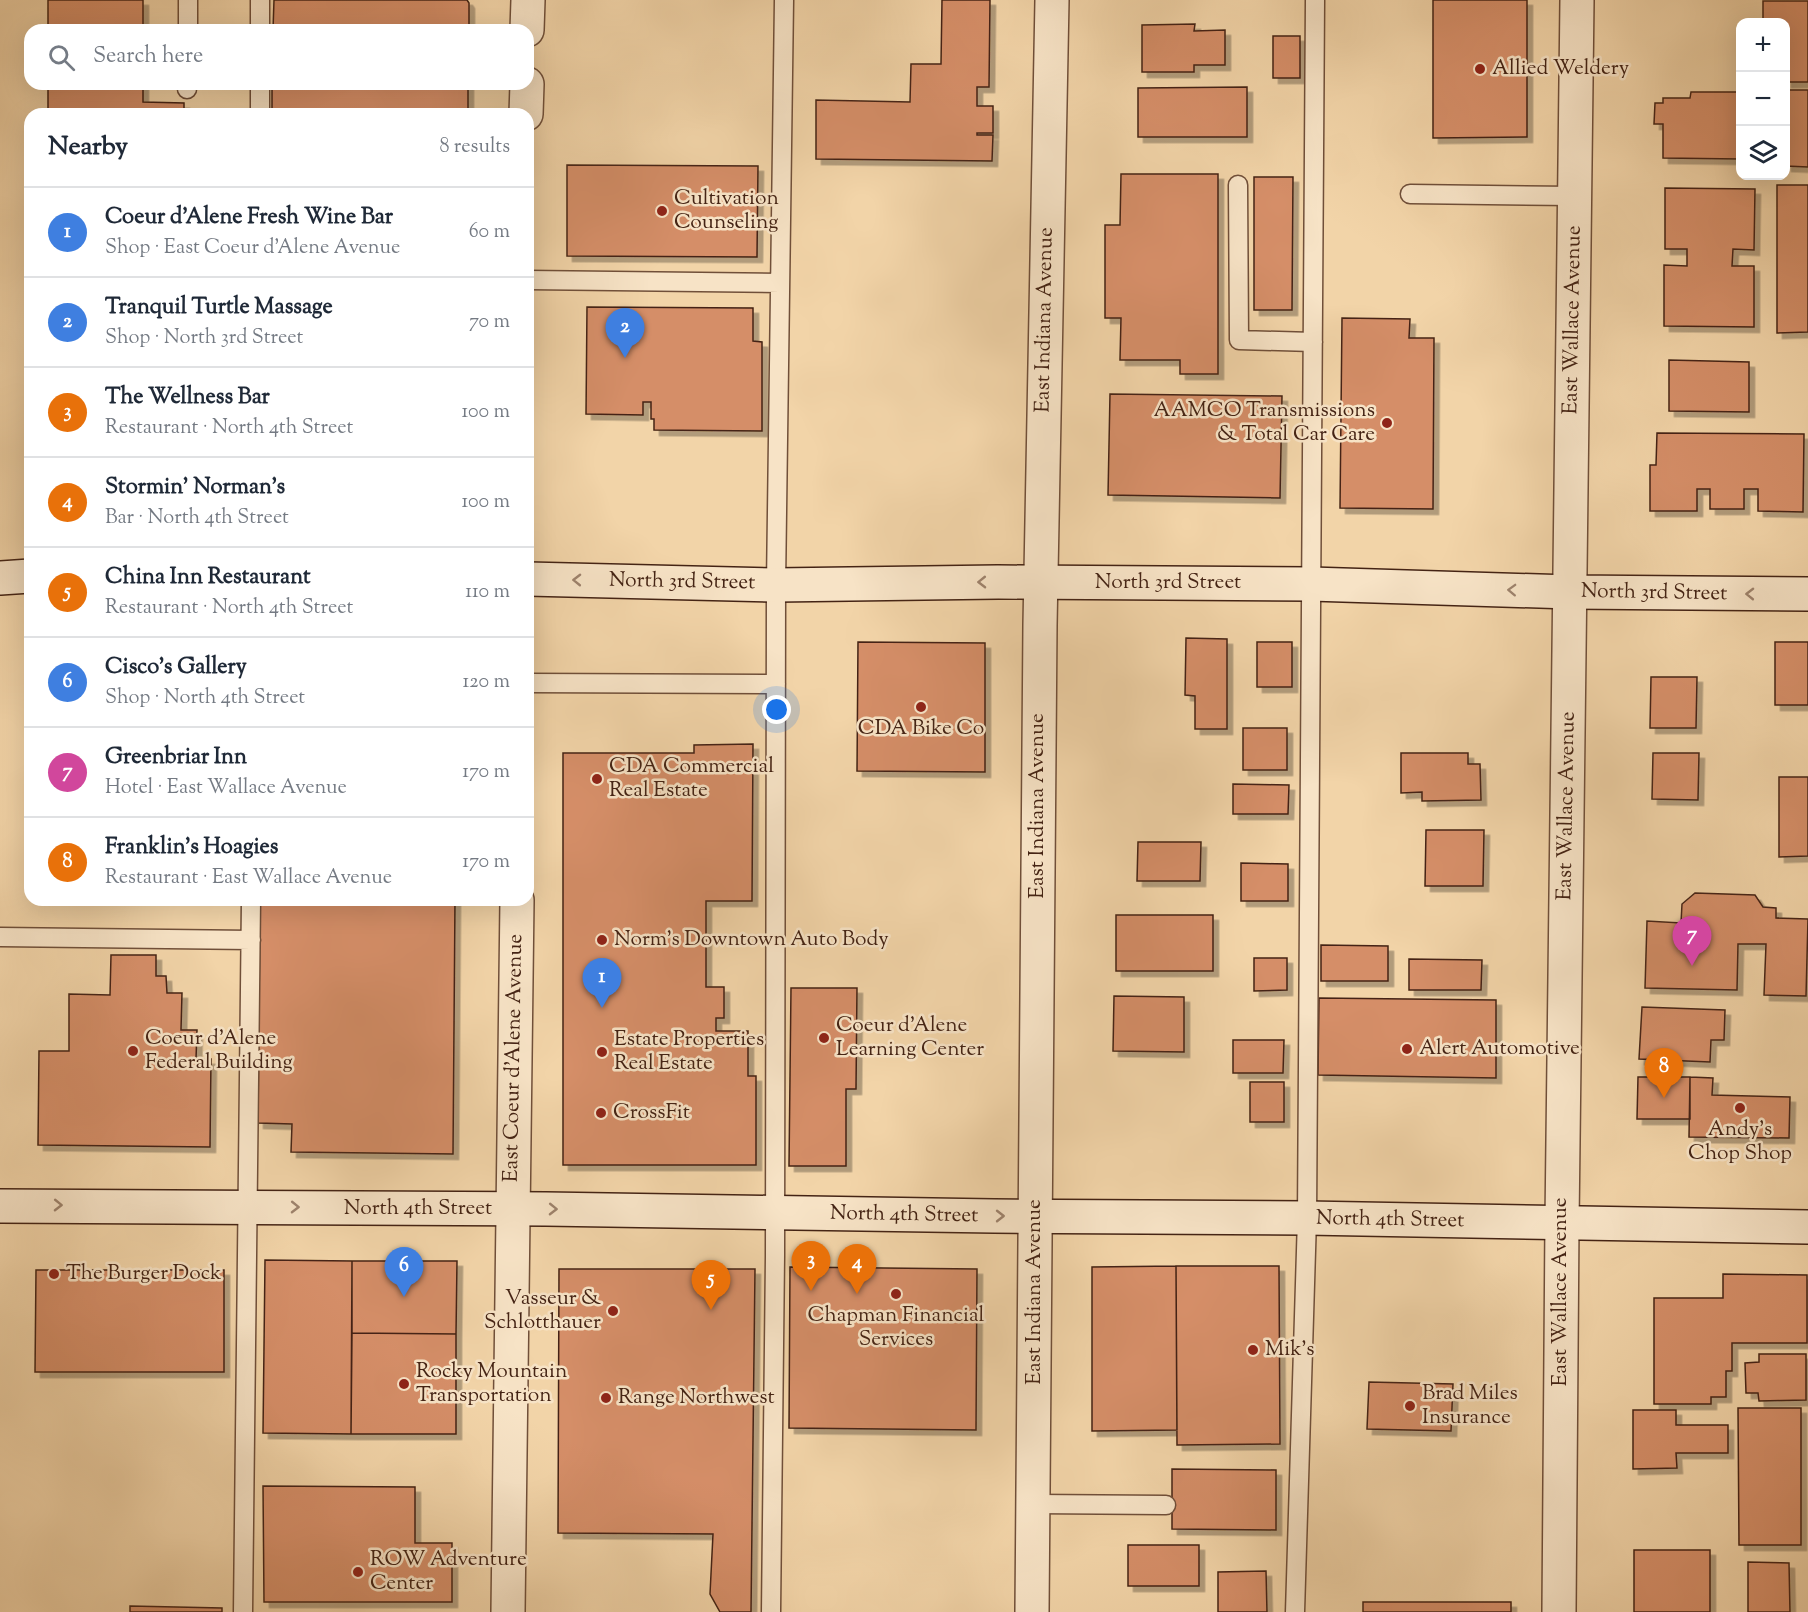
<!DOCTYPE html>
<html lang="en">
<head>
<meta charset="utf-8">
<style>
	:root { --surface:#fff; --page:#f6f6f7; --text:#1f2937; --muted:#747a83; --line:#e0e1e3; --accent:#0b8043 }
	body { margin:0; font-family:"Sorts Mill Goudy",serif; background:var(--page); color:var(--text) }
	.controls { position:absolute; right:18px; top:18px; display:grid; overflow:hidden; border-radius:12px; box-shadow:0 6px 24px #0002 }
	.controls button { width:54px; height:54px; display:grid; place-items:center; padding:0; border:0; border-bottom:2px solid var(--line); background:var(--surface); color:var(--text); font:30px sans-serif }
	.you { position:absolute; left:777px; top:710px; width:21px; height:21px; margin:-15px; border:4px solid #fff; border-radius:50%; background:#1a73e8; box-shadow:0 0 0 9px #1a73e833 }
	.badge { display:grid; place-items:center; width:39px; height:39px; border-radius:50%; background:var(--accent); color:#fff; font-size:20px; font-weight:700 }
	.pin { position:absolute; translate:-50% -50px; filter:drop-shadow(0 2px 3px #0008) }
	.pin::after { content:''; position:absolute; top:32px; width:21px; height:18px; background:inherit; clip-path:polygon(0 0,100% 0,50% 100%) }
	.list { margin:0; padding:0; list-style:none }
	h2 { display:flex; justify-content:space-between; align-items:center; height:78px; margin:0; padding:0 24px; font-size:26px }
	h2 small { font-size:20px; font-weight:400; color:var(--muted) }
	.list li { display:grid; grid-template-columns:39px 1fr auto; gap:18px; align-items:center; box-sizing:border-box; height:90px; padding:0 24px; border-top:2px solid var(--line) }
	.list b { display:block; font-size:22px; white-space:nowrap }
	.list p { margin:0; font-size:20px; white-space:nowrap; color:var(--muted) }
	.list em { font-size:20px; font-style:normal; color:var(--muted) }
	.icon { flex:none; width:33px; height:33px; fill:none; stroke:currentColor; stroke-width:2; stroke-linecap:round; stroke-linejoin:round }
	.map { position:relative; flex:none; width:1808px; height:1612px; overflow:hidden }
	.search { position:absolute; background:var(--surface); box-shadow:0 6px 24px #0002; left:24px; top:24px; width:510px; height:66px; display:flex; align-items:center; gap:15px; box-sizing:border-box; padding:0 21px; border-radius:18px; color:var(--muted); font-size:22px }
	.panel { position:absolute; background:var(--surface); box-shadow:0 6px 24px #0002; left:24px; top:108px; width:510px; height:798px; border-radius:18px }
	.map>svg:first-child { display:block }
	.building { fill:#d58e68; stroke:#442314; stroke-width:1.5; filter:url(#shadow) }
	.lines { fill:none; stroke-linecap:round; stroke-linejoin:round }
	.lane-casing { stroke:#704f39; stroke-width:21 }
	.street-casing { stroke:#704f39; stroke-width:36 }
	.secondary-casing { stroke:#442314; stroke-width:36 }
	.lane { stroke:#f7e3c6; stroke-width:18 }
	.street { stroke:#f7e3c6; stroke-width:33 }
	.secondary { stroke:#f7e3c6; stroke-width:33 }
	.oneway { stroke:#9e836d }
	.poi-dot { fill:#8f2418; stroke:#f7e3c6; stroke-width:2 }
	.labels { text-anchor:middle; dominant-baseline:central; stroke-width:5; stroke-linejoin:round; paint-order:stroke }
	.poi-label { font-size:21px; fill:#442314; stroke:#f7e3c6; text-anchor:start }
	.street-label { font-size:21px; fill:#442314; stroke:#f7e3c6 }
</style>
</head>
<body>
<div class="map">
<svg width="1808" height="1612" viewBox="0 0 1808 1612">
	<defs>
		<filter id="shadow"><feDropShadow dx="5.5" dy="5.5" stdDeviation="0" flood-color="#0004"/></filter>
	</defs>
	<rect width="100%" height="100%" fill="#f2d4a8"/>
	<filter id="stains"><feTurbulence type="fractalNoise" baseFrequency=".00333" numOctaves="4"/><feColorMatrix values="0 0 0 0 .2 0 0 0 0 .09 0 0 0 0 .02 0 0 0 .5 -.17"/></filter>
	<radialGradient id="worn" r=".72"><stop offset=".6" stop-color="#630" stop-opacity="0"/><stop offset="1" stop-color="#630" stop-opacity=".3"/></radialGradient>
	<!-- building -->
	<path class="building" d="M48 0H143V30H48Z
		M274 0H467L469 3V30H273Z
		M942 0H990L989 87H977V106H993V133H977V135H993L992 161 816 159V100L910 102 911 64H941Z
		M1433 0H1527V137L1433 138Z
		M1763 1H1808V82H1786V22H1763Z
		M1195 24 1194 31 1225 30V65H1194V72H1142V25Z
		M1273 36H1300V78H1273Z
		M48 84H143V102L184 103V114H48Z
		M272 84H468V114H272Z
		M1247 87V137H1138V88Z
		M1786 90H1808V167L1786 166Z
		M1691 92H1740V159L1663 158V124H1654L1655 103H1663V98H1690Z
		M567 165 758 166 757 257 567 256Z
		M1121 174H1218V374H1180V360H1120L1121 318H1105V225H1120Z
		M1254 177H1293L1292 310H1254Z
		M1777 185H1808V332L1777 333Z
		M1665 188 1755 189 1754 250 1733 249 1732 266H1754V327L1664 326V265L1687 266V249H1665Z
		M587 307 753 308V341L762 342V431L654 430V419H651V402H643V415L586 414Z
		M1342 318 1410 319 1409 338H1434L1433 509 1340 508Z
		M1669 360 1749 362V412L1669 411Z
		M1110 394 1282 396 1280 498 1108 495Z
		M1657 433 1804 434 1803 512 1758 511V489H1744V509H1710V489H1697V511H1650V465H1656Z
		M1186 638 1227 639V729H1195V696L1185 695Z
		M858 642 985 643V772L857 771Z
		M1257 642H1292V687H1257Z
		M1775 642H1808V705H1775Z
		M1651 677H1697L1696 728H1650Z
		M1243 728H1287V770H1243Z
		M753 744 752 901H706V987H724V1018H716V1031H748V1076H756V1165H563V753H694V745Z
		M1401 753H1468V764H1480L1481 800 1422 801V792L1401 793Z
		M1653 753H1699L1698 800 1652 799Z
		M1779 777H1808V856L1779 857Z
		M1233 784 1289 785 1288 814H1233Z
		M1426 830H1484L1483 886H1425Z
		M1138 842H1201L1200 881H1137Z
		M1241 863 1288 864V901H1241Z
		M1695 893 1755 895 1763 907 1776 908V918L1808 919 1806 996 1764 995 1766 944H1738L1737 990 1645 988 1647 921 1681 923 1682 904Z
		M260 900H455L453 1154 291 1152 292 1124 258 1123Z
		M1116 915H1213V971H1116Z
		M1321 945 1388 946V981H1321Z
		M111 955H156V976H166L167 993H182L181 1030H197L196 1059H211L210 1147 38 1145 39 1051H69V994L110 995Z
		M1254 958H1287V990L1254 991Z
		M1409 959 1482 960 1481 990H1409Z
		M791 988H857L856 1089H846V1166H789Z
		M1114 996 1184 997V1052L1113 1051Z
		M1319 998 1496 1000V1078L1318 1075Z
		M1642 1007 1725 1010 1724 1040H1711L1710 1062 1639 1059Z
		M1233 1040H1284L1283 1073H1233Z
		M1638 1077H1690V1119H1637Z
		M1690 1077 1713 1078 1712 1095 1790 1097 1789 1138 1689 1137Z
		M1250 1082H1284V1122H1250Z
		M265 1260 352 1261 351 1434 263 1433Z
		M352 1261H457L456 1334 352 1333Z
		M1176 1266 1177 1430 1092 1431V1267Z
		M1176 1266H1279L1280 1444 1177 1445Z
		M790 1267 977 1269 976 1430 789 1428Z
		M559 1269H755L751 1612H720L710 1594 713 1534 558 1533Z
		M36 1270H224V1372H35Z
		M1723 1274 1807 1275V1343H1732V1371H1726V1397H1711V1404H1654V1298H1723Z
		M352 1333 456 1334V1434H351Z
		M1759 1354H1806V1400L1759 1401 1758 1393H1746L1745 1363 1759 1362Z
		M1369 1382 1453 1384 1451 1431 1367 1429Z
		M1738 1408H1801V1545H1739Z
		M1633 1410H1676V1425H1728V1453H1676L1677 1468 1633 1469Z
		M1172 1469 1276 1470V1530L1172 1529Z
		M263 1486 415 1487V1543H452V1602H264Z
		M1128 1545H1199V1586H1128Z
		M1634 1550H1710V1612H1634Z
		M1748 1562 1789 1563 1790 1612H1748Z
		M1266 1571 1267 1612H1218V1572Z
		M1363 1602H1511V1612H1363Z
		M130 1606 222 1608V1612H130Z"/>
	<g class="lines">
		<!-- lane casing -->
		<g class="lane-casing">
			<path id="lane" d="M188 30V0
				M260 30V0
				M187 89V84
				M260 114V84
				M1238 185 1239 340 1313 342
				M1410 194 1574 196
				M528 280 780 283
				M528 683 776 684
				M0 937 251 940
				M1034 1504 1166 1505
				M243 1612 251 900
				M771 1612 775 1256 776 585 784 0
				M1295 1612 1307 1218 1315 0"/>
		</g>
		<!-- street casing -->
		<g class="street-casing">
			<path id="street" d="M527 30 528 0
				M526 114 527 84
				M508 1612 517 900
				M1032 1612 1040 625 1052 0
				M1559 1612 1562 1222 1577 0"/>
		</g>
		<!-- secondary casing -->
		<g class="secondary-casing">
			<path id="secondary" d="M0 578 30 576
				M528 579 776 585 998 582 1311 584 1570 592 1808 594
				M0 1206 546 1209 994 1216 1307 1218 1808 1227"/>
		</g>
		<!-- lane -->
		<use href="#lane" class="lane"/>
		<!-- street -->
		<use href="#street" class="street"/>
		<!-- secondary -->
		<use href="#secondary" class="secondary"/>
	</g>
	<!-- one-way arrows -->
	<defs><path id="oneway-chevron" d="M-2-3.5L2.5 0L-2 3.5" fill="none" stroke-width="1.6" stroke-linecap="round" stroke-linejoin="round" transform="scale(1.5)"/></defs>
	<g class="oneway">
		<use href="#oneway-chevron" transform="translate(577 580) rotate(-179)"/>
		<use href="#oneway-chevron" transform="translate(982 582) rotate(179)"/>
		<use href="#oneway-chevron" transform="translate(1512 590) rotate(-178)"/>
		<use href="#oneway-chevron" transform="translate(1750 594) rotate(-179)"/>
		<use href="#oneway-chevron" transform="translate(58 1205) rotate(1)"/>
		<use href="#oneway-chevron" transform="translate(295 1207) rotate(1)"/>
		<use href="#oneway-chevron" transform="translate(553 1209) rotate(1)"/>
		<use href="#oneway-chevron" transform="translate(1000 1216)"/>
	</g>
	<!-- markers -->
	<g class="poi-dot">
		<circle cx="1480" cy="69" r="6"/>
		<circle cx="662" cy="211" r="6"/>
		<circle cx="1387" cy="423" r="6"/>
		<circle cx="921" cy="707" r="6"/>
		<circle cx="597" cy="779" r="6"/>
		<circle cx="602" cy="940" r="6"/>
		<circle cx="824" cy="1038" r="6"/>
		<circle cx="1407" cy="1049" r="6"/>
		<circle cx="133" cy="1051" r="6"/>
		<circle cx="602" cy="1052" r="6"/>
		<circle cx="1740" cy="1108" r="6"/>
		<circle cx="601" cy="1113" r="6"/>
		<circle cx="54" cy="1274" r="6"/>
		<circle cx="896" cy="1294" r="6"/>
		<circle cx="613" cy="1311" r="6"/>
		<circle cx="1253" cy="1350" r="6"/>
		<circle cx="404" cy="1384" r="6"/>
		<circle cx="606" cy="1398" r="6"/>
		<circle cx="1410" cy="1406" r="6"/>
		<circle cx="358" cy="1572" r="6"/>
	</g>
	<g class="labels">
		<!-- poi labels -->
		<g class="poi-label">
			<text x="1492" y="69">Allied Weldery</text>
			<text x="674" y="199">Cultivation<tspan x="674" dy="24">Counseling</tspan></text>
			<text x="1375" y="411" text-anchor="end">AAMCO Transmissions<tspan x="1375" dy="24">&amp; Total Car Care</tspan></text>
			<text x="921" y="729" text-anchor="middle">CDA Bike Co</text>
			<text x="609" y="767">CDA Commercial<tspan x="609" dy="24">Real Estate</tspan></text>
			<text x="614" y="940">Norm's Downtown Auto Body</text>
			<text x="836" y="1026">Coeur d'Alene<tspan x="836" dy="24">Learning Center</tspan></text>
			<text x="145" y="1039">Coeur d'Alene<tspan x="145" dy="24">Federal Building</tspan></text>
			<text x="614" y="1040">Estate Properties<tspan x="614" dy="24">Real Estate</tspan></text>
			<text x="1419" y="1049">Alert Automotive</text>
			<text x="613" y="1113">CrossFit</text>
			<text x="1740" y="1130" text-anchor="middle">Andy's<tspan x="1740" dy="24">Chop Shop</tspan></text>
			<text x="66" y="1274">The Burger Dock</text>
			<text x="601" y="1299" text-anchor="end">Vasseur &amp;<tspan x="601" dy="24">Schlotthauer</tspan></text>
			<text x="896" y="1316" text-anchor="middle">Chapman Financial<tspan x="896" dy="24">Services</tspan></text>
			<text x="1265" y="1350">Mik's</text>
			<text x="416" y="1372">Rocky Mountain<tspan x="416" dy="24">Transportation</tspan></text>
			<text x="1422" y="1394">Brad Miles<tspan x="1422" dy="24">Insurance</tspan></text>
			<text x="618" y="1398">Range Northwest</text>
			<text x="370" y="1560">ROW Adventure<tspan x="370" dy="24">Center</tspan></text>
		</g>
		<!-- street labels -->
		<g class="street-label">
			<text transform="translate(1045 320) rotate(-89)">East Indiana Avenue</text>
			<text transform="translate(1573 320) rotate(-89)">East Wallace Avenue</text>
			<text transform="translate(682 582) rotate(1)">North 3rd Street</text>
			<text x="1168" y="583">North 3rd Street</text>
			<text transform="translate(1654 593) rotate(1)">North 3rd Street</text>
			<text transform="translate(1038 806) rotate(-90)">East Indiana Avenue</text>
			<text transform="translate(1567 806) rotate(-89)">East Wallace Avenue</text>
			<text transform="translate(514 1058) rotate(-89)">East Coeur d'Alene Avenue</text>
			<text x="418" y="1209">North 4th Street</text>
			<text transform="translate(904 1215) rotate(1)">North 4th Street</text>
			<text transform="translate(1390 1220) rotate(1)">North 4th Street</text>
			<text transform="translate(1035 1292) rotate(-90)">East Indiana Avenue</text>
			<text transform="translate(1561 1292) rotate(-90)">East Wallace Avenue</text>
		</g>
	</g>
	<rect width="100%" height="100%" filter="url(#stains)"/>
	<rect width="100%" height="100%" fill="url(#worn)"/>
</svg>
<div class="controls">
<button>+</button>
<button>−</button>
<button><svg class="icon" aria-label="layers" viewBox="0 0 24 24"><path d="M12 4l9 5-9 5-9-5zM3 14l9 5 9-5"/></svg></button>
</div>
<div class="you"></div>
<div class="pin badge" style="left:602px;top:1008px;background:#3f7fe0">1</div>
<div class="pin badge" style="left:625px;top:358px;background:#3f7fe0">2</div>
<div class="pin badge" style="left:811px;top:1291px;background:#e8710a">3</div>
<div class="pin badge" style="left:857px;top:1294px;background:#e8710a">4</div>
<div class="pin badge" style="left:711px;top:1310px;background:#e8710a">5</div>
<div class="pin badge" style="left:404px;top:1297px;background:#3f7fe0">6</div>
<div class="pin badge" style="left:1692px;top:966px;background:#d1479c">7</div>
<div class="pin badge" style="left:1664px;top:1098px;background:#e8710a">8</div>
<div class="search"><svg class="icon" aria-label="search" viewBox="0 0 24 24"><circle cx="10" cy="10" r="6"/><path d="M15 15l6 6"/></svg>Search here</div>
<section class="panel">
<h2>Nearby<small>8 results</small></h2>
<ul class="list">
<li><span class="badge" style="background:#3f7fe0">1</span><div><b>Coeur d'Alene Fresh Wine Bar</b><p>Shop · East Coeur d'Alene Avenue</p></div><em>60 m</em></li>
<li><span class="badge" style="background:#3f7fe0">2</span><div><b>Tranquil Turtle Massage</b><p>Shop · North 3rd Street</p></div><em>70 m</em></li>
<li><span class="badge" style="background:#e8710a">3</span><div><b>The Wellness Bar</b><p>Restaurant · North 4th Street</p></div><em>100 m</em></li>
<li><span class="badge" style="background:#e8710a">4</span><div><b>Stormin' Norman's</b><p>Bar · North 4th Street</p></div><em>100 m</em></li>
<li><span class="badge" style="background:#e8710a">5</span><div><b>China Inn Restaurant</b><p>Restaurant · North 4th Street</p></div><em>110 m</em></li>
<li><span class="badge" style="background:#3f7fe0">6</span><div><b>Cisco's Gallery</b><p>Shop · North 4th Street</p></div><em>120 m</em></li>
<li><span class="badge" style="background:#d1479c">7</span><div><b>Greenbriar Inn</b><p>Hotel · East Wallace Avenue</p></div><em>170 m</em></li>
<li><span class="badge" style="background:#e8710a">8</span><div><b>Franklin's Hoagies</b><p>Restaurant · East Wallace Avenue</p></div><em>170 m</em></li>
</ul>
</section>
</div>
</body>
</html>
